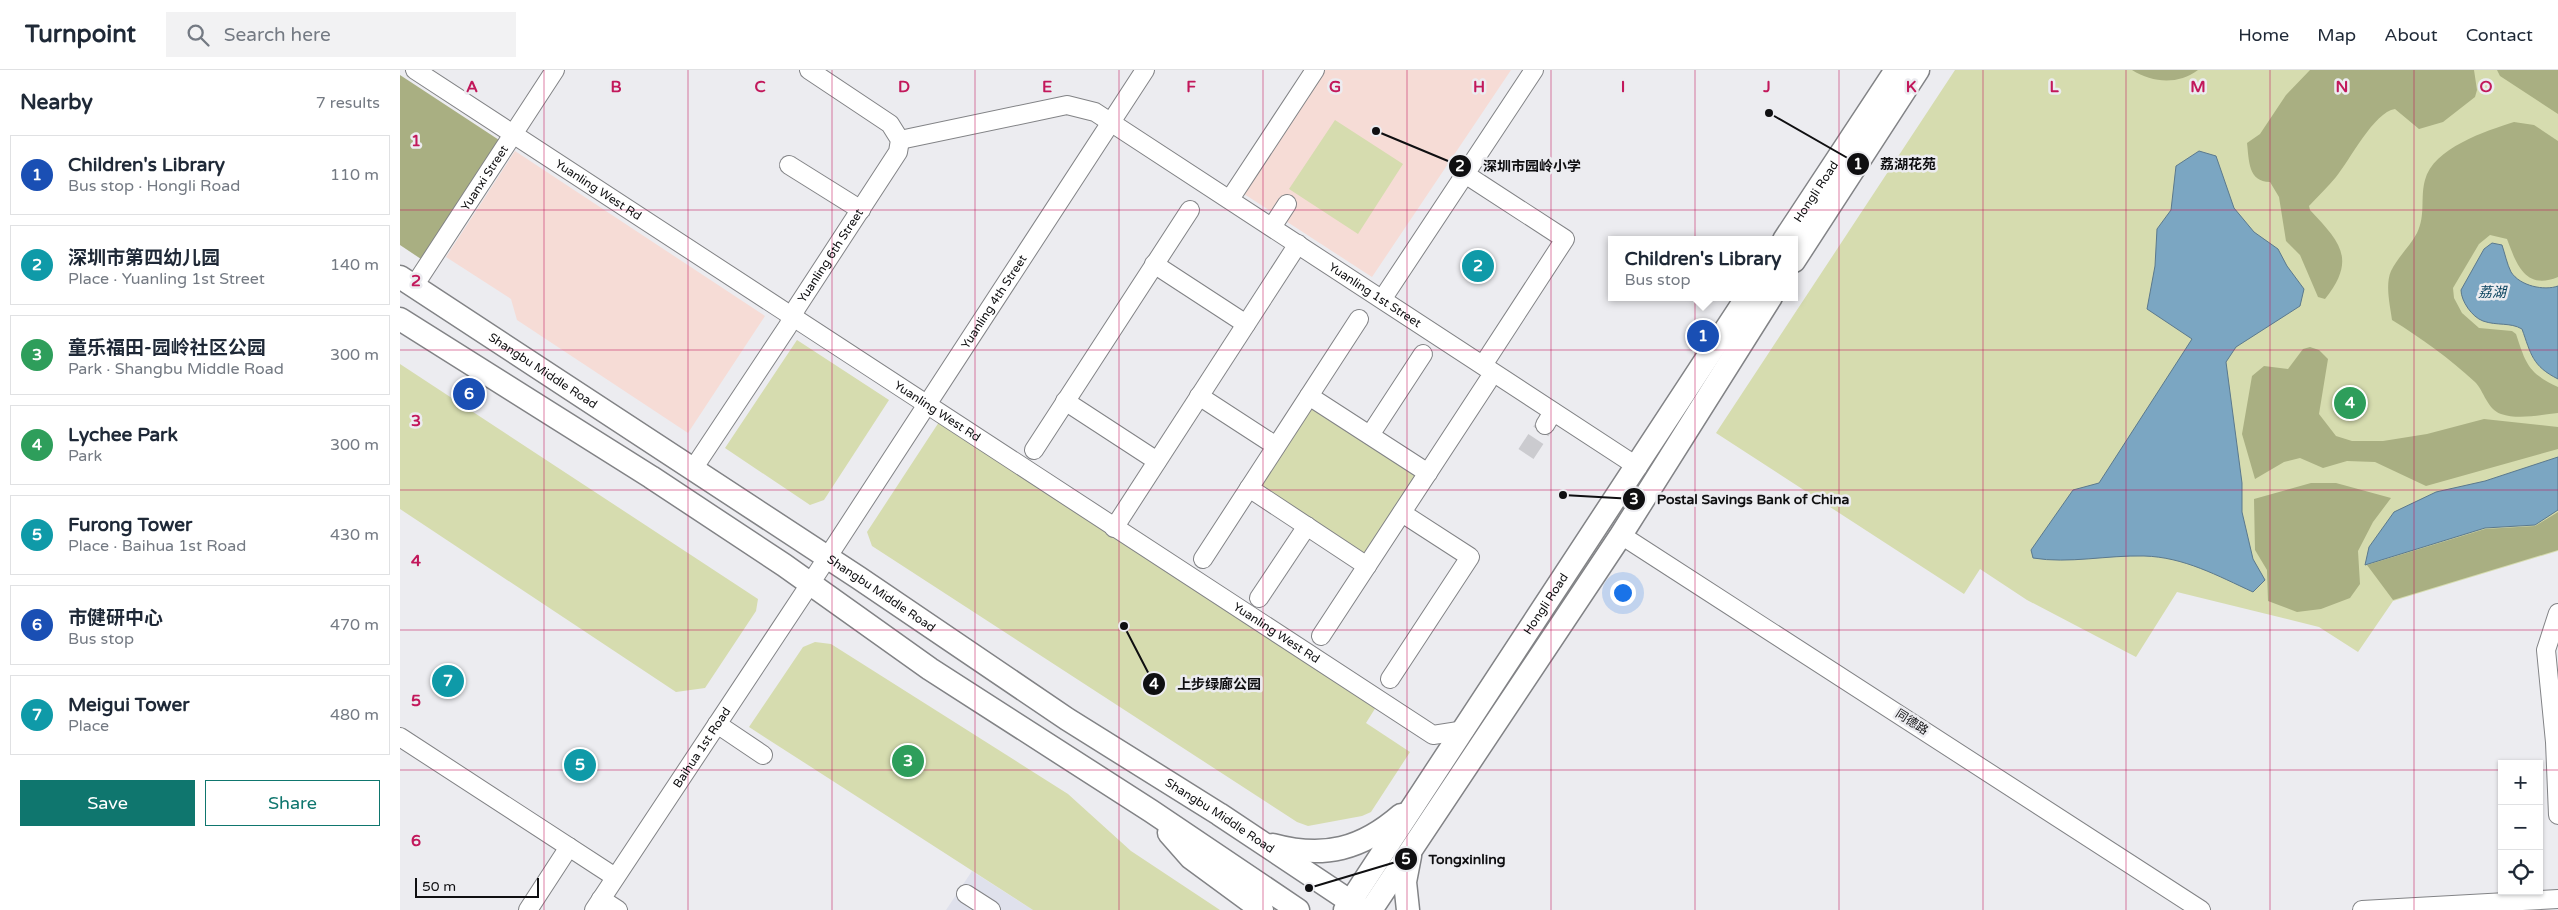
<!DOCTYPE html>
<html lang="en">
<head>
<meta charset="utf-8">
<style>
	:root { --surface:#fff; --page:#f2f2f3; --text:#1f2937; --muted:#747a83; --line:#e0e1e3; --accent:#0f766e }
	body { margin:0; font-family:"Varela Round","Noto Sans SC",sans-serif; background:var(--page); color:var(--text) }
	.controls { position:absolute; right:15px; bottom:15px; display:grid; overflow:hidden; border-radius:0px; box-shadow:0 1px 4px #0004 }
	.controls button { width:45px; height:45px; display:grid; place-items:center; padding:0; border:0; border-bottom:1px solid var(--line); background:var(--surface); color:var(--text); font:25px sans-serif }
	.scale { position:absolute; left:15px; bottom:12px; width:124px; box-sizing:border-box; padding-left:5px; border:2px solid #0f0f11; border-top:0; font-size:14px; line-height:18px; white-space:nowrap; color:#0f0f11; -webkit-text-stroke:4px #ececf0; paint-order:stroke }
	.you { position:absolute; left:1222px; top:522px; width:18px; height:18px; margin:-12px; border:4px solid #fff; border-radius:50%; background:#1a73e8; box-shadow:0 0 0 8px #1a73e833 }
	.badge { display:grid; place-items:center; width:32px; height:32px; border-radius:50%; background:var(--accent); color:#fff; font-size:16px; font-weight:700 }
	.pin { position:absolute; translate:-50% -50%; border:2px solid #fff; box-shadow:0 1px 5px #0006 }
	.popup { position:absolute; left:1208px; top:166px; width:190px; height:65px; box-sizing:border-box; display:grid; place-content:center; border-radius:0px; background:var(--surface); filter:drop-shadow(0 1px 4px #0005); font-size:16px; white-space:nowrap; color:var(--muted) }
	.popup b { font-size:19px; color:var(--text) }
	.popup::after { content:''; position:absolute; left:50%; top:100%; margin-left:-10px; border:10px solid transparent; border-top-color:var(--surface) }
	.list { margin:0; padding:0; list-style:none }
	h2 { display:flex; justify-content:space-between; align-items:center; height:65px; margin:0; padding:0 20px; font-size:21px }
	h2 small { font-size:16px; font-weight:400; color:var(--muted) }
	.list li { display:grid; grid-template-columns:32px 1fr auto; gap:15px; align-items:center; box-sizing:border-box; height:80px; margin:0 10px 10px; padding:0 10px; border:1px solid var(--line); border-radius:0px }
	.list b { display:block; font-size:19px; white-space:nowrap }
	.list p { margin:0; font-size:16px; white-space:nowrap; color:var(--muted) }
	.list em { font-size:16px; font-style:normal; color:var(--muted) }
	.actions { display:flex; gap:10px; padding:15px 20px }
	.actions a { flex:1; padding:11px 0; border:1px solid var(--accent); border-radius:0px; text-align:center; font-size:18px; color:var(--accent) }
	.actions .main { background:var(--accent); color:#fff }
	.icon { flex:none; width:28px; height:28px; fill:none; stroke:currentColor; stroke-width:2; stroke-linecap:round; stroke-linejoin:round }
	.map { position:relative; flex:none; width:2158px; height:840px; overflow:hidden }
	header { display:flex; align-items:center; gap:30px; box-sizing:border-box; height:70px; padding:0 25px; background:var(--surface); border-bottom:1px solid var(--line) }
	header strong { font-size:24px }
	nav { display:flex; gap:28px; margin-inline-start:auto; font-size:18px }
	.search { width:350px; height:45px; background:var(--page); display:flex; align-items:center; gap:12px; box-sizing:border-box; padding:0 18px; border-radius:0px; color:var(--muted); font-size:19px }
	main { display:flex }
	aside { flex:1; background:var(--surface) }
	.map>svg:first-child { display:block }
	.built { fill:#dfe1ec }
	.education { fill:#f6dcd6 }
	.green { fill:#d6dcaf }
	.forest { fill:#a9af82 }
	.water { fill:#7ba6c2; stroke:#5b798d }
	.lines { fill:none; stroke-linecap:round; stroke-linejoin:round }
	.minor-tunnel { stroke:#cbcbcf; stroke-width:18; stroke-dasharray:18 9; stroke-linecap:butt }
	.minor-casing { stroke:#828386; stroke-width:20 }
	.major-casing { stroke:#828386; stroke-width:25 }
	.minor { stroke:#fff; stroke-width:18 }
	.major { stroke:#fff; stroke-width:22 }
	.grid { fill:none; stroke:#c2185b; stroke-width:1; stroke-opacity:0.55 }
	.labels { text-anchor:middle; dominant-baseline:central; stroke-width:5; stroke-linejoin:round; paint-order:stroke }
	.street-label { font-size:12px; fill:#0f0f11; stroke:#ececf0 }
	.water-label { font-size:14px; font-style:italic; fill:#023d59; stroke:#ececf0 }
	.grid-label { font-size:16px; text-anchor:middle; font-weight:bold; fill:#c2185b; stroke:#ececf0; stroke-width:5; stroke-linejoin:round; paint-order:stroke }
	.leader { fill:none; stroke:#0f0f11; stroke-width:2 }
	.callout-dot { fill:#0f0f11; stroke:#ececf0; stroke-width:2 }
	.mark-label { font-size:15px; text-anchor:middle; font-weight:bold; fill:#fff }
	.callout-label { font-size:14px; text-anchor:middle; font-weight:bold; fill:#0f0f11; stroke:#ececf0; stroke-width:5; stroke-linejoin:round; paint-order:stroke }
</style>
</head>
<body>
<header>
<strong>Turnpoint</strong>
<div class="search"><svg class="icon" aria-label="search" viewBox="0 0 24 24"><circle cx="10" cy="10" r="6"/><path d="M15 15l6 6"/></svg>Search here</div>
<nav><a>Home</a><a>Map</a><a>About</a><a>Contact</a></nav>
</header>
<main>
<aside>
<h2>Nearby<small>7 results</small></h2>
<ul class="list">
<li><span class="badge" style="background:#1a4fb4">1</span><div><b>Children's Library</b><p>Bus stop · Hongli Road</p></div><em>110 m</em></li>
<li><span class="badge" style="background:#0f9aa8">2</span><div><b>深圳市第四幼儿园</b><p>Place · Yuanling 1st Street</p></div><em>140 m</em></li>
<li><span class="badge" style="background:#2e9e5b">3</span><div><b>童乐福田-园岭社区公园</b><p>Park · Shangbu Middle Road</p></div><em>300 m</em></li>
<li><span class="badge" style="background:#2e9e5b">4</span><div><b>Lychee Park</b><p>Park</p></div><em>300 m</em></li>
<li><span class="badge" style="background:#0f9aa8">5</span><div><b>Furong Tower</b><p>Place · Baihua 1st Road</p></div><em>430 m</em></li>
<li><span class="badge" style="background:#1a4fb4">6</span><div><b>市健研中心</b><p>Bus stop</p></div><em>470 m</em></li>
<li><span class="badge" style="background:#0f9aa8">7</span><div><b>Meigui Tower</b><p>Place</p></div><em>480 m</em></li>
</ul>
<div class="actions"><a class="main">Save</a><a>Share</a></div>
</aside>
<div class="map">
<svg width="2158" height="840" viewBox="0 0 2158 840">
	<rect width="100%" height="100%" fill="#ececf0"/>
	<!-- built -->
	<path class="built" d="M572 801 633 840H546Z"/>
	<!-- education -->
	<path class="education" d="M923 0H1111L972 207 841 122Z
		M115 81 365 246 288 363 117 250 111 229 46 187Z"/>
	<!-- green -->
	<path class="green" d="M1555 0H2158V481L1993 531 1958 582 1919 557 1777 522 1736 587 1627 530 1580 499 1564 524 1316 363Z
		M935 50 1003 94 958 164 889 119Z
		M397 270 489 330 424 430 410 435 325 378Z
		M0 294 358 529 356 541 305 618 276 622 0 439Z
		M917 338 1014 401 1015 410 968 483 961 485 862 420 859 412 906 340Z
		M539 352 976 637 966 653 1010 682 971 742 962 746 908 756 897 752 472 476 467 462Z
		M415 572 431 574 668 724 731 781 820 840H633L349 657 403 577Z"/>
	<!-- forest -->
	<path class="forest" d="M1732 0H1798C1778 15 1753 13 1732 0Z
		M1910 0H2074L2077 20 2075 27 2043 52 2019 59 1995 39C1974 42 1950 90 1936 107 1928 117 1918 126 1909 136L1910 140C1940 172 1957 189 1925 229L1918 227 1900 185 1886 171 1879 127 1870 112C1848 112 1849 90 1847 73L1860 64 1886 25Z
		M2097 0H2158V44L2100 6Z
		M0 5 99 70 21 189 0 175Z
		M2114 52 2134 55 2158 71V207C2125 221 2116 193 2107 169L2090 165 2079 174 2053 218 2054 228 2062 243 2079 258 2112 261 2116 264C2126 294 2128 303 2158 317V343C2140 345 2118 350 2101 344 2087 339 2084 321 2075 312 2049 288 2021 268 1992 250 1990 235 1985 215 1991 201 1998 187 2010 176 2017 163 2026 145 2020 128 2025 110 2033 78 2086 61 2114 52Z
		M1910 277 1919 280 1928 289 1919 344 1936 366 1952 371H1983L2027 364 2084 349 2158 357V379L2026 416 1975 392 1947 391 1923 398 1900 388 1884 392 1855 409 1842 364 1852 306 1864 296 1888 299 1903 279Z
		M1911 413H1936L1991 428 1973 452 1958 481 1960 514 1950 528 1921 539 1897 542 1868 531 1867 500 1855 480 1854 429Z
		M2158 442V480L1993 530 1967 495 2085 459 2135 456Z"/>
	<!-- water -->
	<path class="water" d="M1799 81 1816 86 1834 138 1854 162 1878 179 1887 196 1904 219 1900 236 1836 277 1826 292 1842 413V442L1853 489 1865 510 1853 522C1818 506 1784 487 1744 486 1707 485 1669 494 1633 488L1631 480 1673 420 1699 413 1792 269 1747 239 1755 196 1757 159 1771 140 1776 96Z
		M2092 173 2102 175C2105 184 2107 194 2111 202 2120 216 2144 221 2158 216V309C2132 296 2131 284 2122 259 2110 252 2097 256 2083 251 2072 247 2061 231 2061 220L2084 179Z
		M2158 387V440L2135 455 2085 458 1965 495 1969 477 1994 442 2036 422 2085 411Z"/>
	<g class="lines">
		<!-- minor-tunnel -->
		<path class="minor-tunnel" d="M1126 384 1145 355"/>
		<!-- minor casing -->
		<g class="minor-casing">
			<g id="minor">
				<path id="s1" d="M15 0 1033 665 1065 660"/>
				<path id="s2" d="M500 70 667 35 695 42 1238 397"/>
				<path d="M389 95 461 140"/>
				<path d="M1065 104 1165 169 1083 295"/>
				<path d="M830 129 915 0"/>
				<path d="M872 157 887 134"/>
				<path d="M754 194 846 254"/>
				<path id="s3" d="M14 216 155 0"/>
				<path d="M987 222 1134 0"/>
				<path d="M799 326 876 376"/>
				<path d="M909 326 1028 403"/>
				<path d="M665 331 757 391"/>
				<path d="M1145 355 1153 342"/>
				<path d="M970 365 1023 284"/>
				<path d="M634 380 790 140"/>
				<path id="s4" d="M293 399 388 256 397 237 498 82 500 70 490 54 409 0"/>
				<path d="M849 418 967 496"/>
				<path d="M714 458 898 174"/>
				<path d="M1221 465 1801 840"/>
				<path d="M803 489 959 249"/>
				<path d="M859 528 907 456"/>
				<path d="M2158 543 2146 580 2155 672 2158 745"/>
				<path d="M921 566 1088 311"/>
				<path d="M990 609 1070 487 1002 443"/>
				<path d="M317 654 363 685"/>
				<path d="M0 667 215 807"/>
				<path d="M566 824 591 840"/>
				<path d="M201 829 218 840"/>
				<path d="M128 840 169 777"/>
				<path id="s5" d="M194 840 410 514 745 0"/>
				<path d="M1962 840 2158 829"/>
			</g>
		</g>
		<!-- major casing -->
		<g class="major-casing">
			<g id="major">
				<path id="s6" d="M1384 170 1496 0"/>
				<path d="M1394 191 1518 0"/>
				<path id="s7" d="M0 207 459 508 667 649 819 744 963 840"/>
				<path d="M0 249 251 407 384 495 530 599 751 741 898 840"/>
				<path d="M769 763 791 788 862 840"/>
				<path d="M873 775C924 789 962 779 1001 745"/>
				<path id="s8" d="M945 840 1347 227"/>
				<path d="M971 840 1221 465 1371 227"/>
				<path d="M1008 840 1005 812 1010 786"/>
			</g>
		</g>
		<!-- minor -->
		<use href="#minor" class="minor"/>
		<!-- major -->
		<use href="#major" class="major"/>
	</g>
	<!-- grid -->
	<path class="grid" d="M144 0V840M288 0V840M432 0V840M575 0V840M719 0V840M863 0V840M1007 0V840M1151 0V840M1295 0V840M1439 0V840M1583 0V840M1726 0V840M1870 0V840M2014 0V840M0 140H2158M0 280H2158M0 420H2158M0 560H2158M0 700H2102M2139 700H2158"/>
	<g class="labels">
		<!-- street labels -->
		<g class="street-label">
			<text stroke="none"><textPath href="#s3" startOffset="129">Yuanxi Street</textPath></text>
			<text stroke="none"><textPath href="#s1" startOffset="219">Yuanling West Rd</textPath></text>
			<text stroke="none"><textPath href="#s6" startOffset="58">Hongli Road</textPath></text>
			<text stroke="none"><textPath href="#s4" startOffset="254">Yuanling 6th Street</textPath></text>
			<text stroke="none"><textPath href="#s2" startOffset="534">Yuanling 1st Street</textPath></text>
			<text stroke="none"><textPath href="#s5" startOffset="728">Yuanling 4th Street</textPath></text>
			<text stroke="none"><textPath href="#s7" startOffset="171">Shangbu Middle Road</textPath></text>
			<text stroke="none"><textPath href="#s1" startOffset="624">Yuanling West Rd</textPath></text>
			<text stroke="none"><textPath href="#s7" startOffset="576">Shangbu Middle Road</textPath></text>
			<text stroke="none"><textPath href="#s8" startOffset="366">Hongli Road</textPath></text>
			<text stroke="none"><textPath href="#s1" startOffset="1029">Yuanling West Rd</textPath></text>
			<text transform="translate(1512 652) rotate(33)">同德路</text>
			<text stroke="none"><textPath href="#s5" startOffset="195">Baihua 1st Road</textPath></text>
			<text stroke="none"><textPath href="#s7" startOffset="981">Shangbu Middle Road</textPath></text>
		</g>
		<!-- water labels -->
		<g class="water-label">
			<text x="2092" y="222">荔湖</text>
		</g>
	</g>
	<g class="grid-label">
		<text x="72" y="22">A</text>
		<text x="216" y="22">B</text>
		<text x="360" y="22">C</text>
		<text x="504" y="22">D</text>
		<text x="647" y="22">E</text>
		<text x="791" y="22">F</text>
		<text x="935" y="22">G</text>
		<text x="1079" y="22">H</text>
		<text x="1223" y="22">I</text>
		<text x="1367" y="22">J</text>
		<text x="1511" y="22">K</text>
		<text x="1654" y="22">L</text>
		<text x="1798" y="22">M</text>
		<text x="1942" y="22">N</text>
		<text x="2086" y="22">O</text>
		<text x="16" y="76">1</text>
		<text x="16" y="216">2</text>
		<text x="16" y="356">3</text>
		<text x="16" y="496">4</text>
		<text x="16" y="636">5</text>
		<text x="16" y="776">6</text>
	</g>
	<!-- callouts -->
	<path class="leader" d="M1369 43L1458 94M976 61L1060 96M1163 425L1234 429M724 556L754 614M909 818L1006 789"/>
	<g class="callout-dot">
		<circle cx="1369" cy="43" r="5"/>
		<circle cx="976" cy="61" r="5"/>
		<circle cx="1163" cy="425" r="5"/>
		<circle cx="724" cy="556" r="5"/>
		<circle cx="909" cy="818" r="5"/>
		<circle cx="1458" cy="94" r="12"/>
		<circle cx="1060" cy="96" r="12"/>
		<circle cx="1234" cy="429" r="12"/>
		<circle cx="754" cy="614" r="12"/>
		<circle cx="1006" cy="789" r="12"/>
	</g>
	<g class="mark-label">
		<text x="1458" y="99">1</text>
		<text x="1060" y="101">2</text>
		<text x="1234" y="434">3</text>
		<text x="754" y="619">4</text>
		<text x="1006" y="794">5</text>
	</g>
	<g class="callout-label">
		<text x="1508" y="99">荔湖花苑</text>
		<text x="1132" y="101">深圳市园岭小学</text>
		<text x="1353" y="434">Postal Savings Bank of China</text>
		<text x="819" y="619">上步绿廊公园</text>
		<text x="1067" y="794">Tongxinling</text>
	</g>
</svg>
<div class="controls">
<button>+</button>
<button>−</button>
<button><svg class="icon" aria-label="locate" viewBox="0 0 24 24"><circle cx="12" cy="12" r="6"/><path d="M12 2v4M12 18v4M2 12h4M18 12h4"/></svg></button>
</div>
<div class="scale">50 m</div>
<div class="you"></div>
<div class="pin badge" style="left:1303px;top:266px;background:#1a4fb4">1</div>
<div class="popup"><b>Children's Library</b>Bus stop</div>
<div class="pin badge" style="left:1078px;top:196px;background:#0f9aa8">2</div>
<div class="pin badge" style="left:508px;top:691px;background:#2e9e5b">3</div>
<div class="pin badge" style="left:1950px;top:333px;background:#2e9e5b">4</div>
<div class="pin badge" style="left:180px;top:695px;background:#0f9aa8">5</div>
<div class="pin badge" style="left:69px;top:324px;background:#1a4fb4">6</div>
<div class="pin badge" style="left:48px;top:611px;background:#0f9aa8">7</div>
</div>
</main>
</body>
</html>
